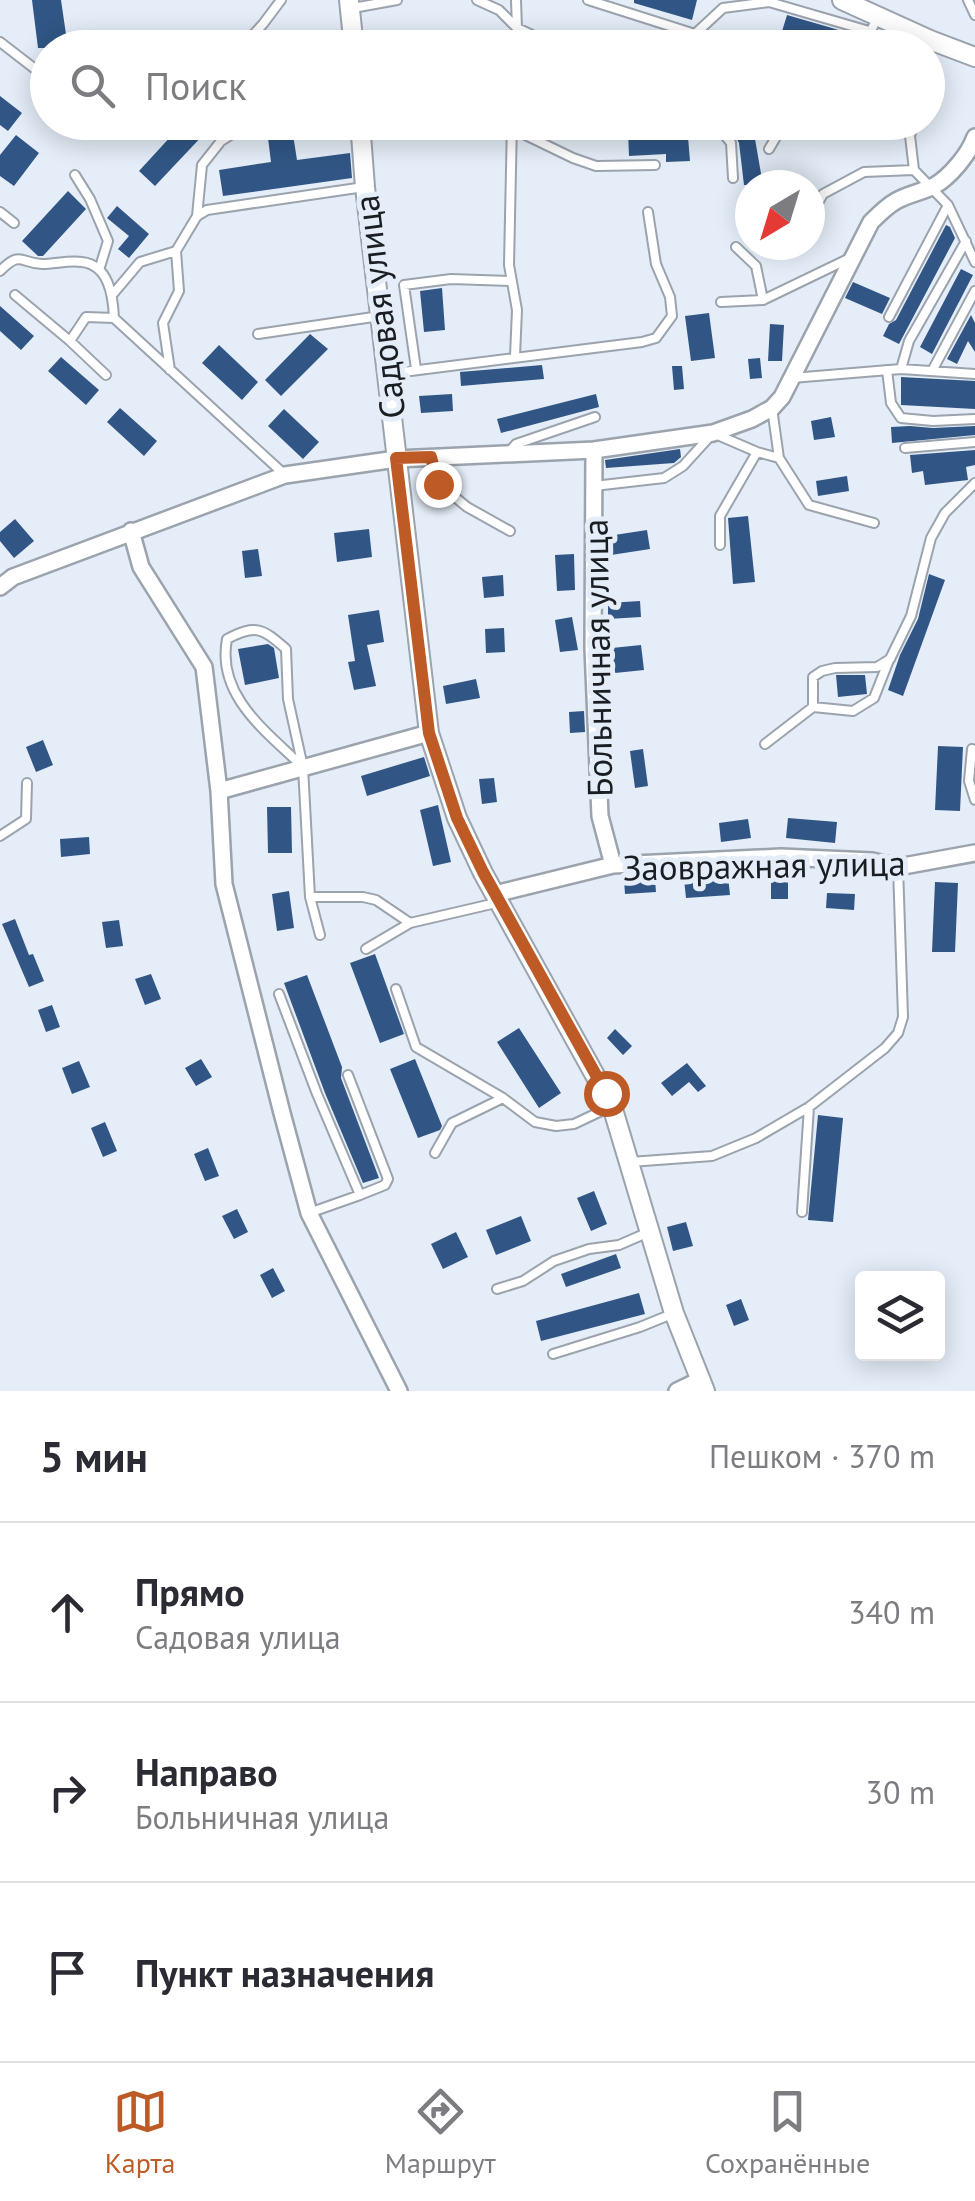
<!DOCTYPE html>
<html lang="ru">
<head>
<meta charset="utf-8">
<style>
	:root { --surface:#fff; --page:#f7f7f7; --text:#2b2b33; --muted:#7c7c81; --line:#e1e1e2; --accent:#be5a26 }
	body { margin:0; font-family:"PT Sans",sans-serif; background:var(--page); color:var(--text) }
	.controls { position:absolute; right:30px; bottom:30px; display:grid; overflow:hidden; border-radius:10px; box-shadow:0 5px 25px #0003 }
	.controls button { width:90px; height:90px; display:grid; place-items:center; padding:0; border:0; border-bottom:2px solid var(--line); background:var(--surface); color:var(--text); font:50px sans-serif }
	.compass { position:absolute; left:735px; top:170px; width:90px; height:90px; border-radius:50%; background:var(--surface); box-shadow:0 5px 25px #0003; rotate:218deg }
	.stop { position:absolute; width:30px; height:30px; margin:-22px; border:8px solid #be5a26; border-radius:50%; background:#fff }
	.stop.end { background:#be5a26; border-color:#fff; box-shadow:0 2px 10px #0008 }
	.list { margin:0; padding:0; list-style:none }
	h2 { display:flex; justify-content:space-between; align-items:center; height:130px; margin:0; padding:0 40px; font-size:42px }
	h2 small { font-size:32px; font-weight:400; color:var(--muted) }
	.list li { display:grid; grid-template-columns:65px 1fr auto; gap:30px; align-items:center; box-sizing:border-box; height:180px; padding:0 40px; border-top:2px solid var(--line) }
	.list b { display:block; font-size:38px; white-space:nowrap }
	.list p { margin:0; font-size:32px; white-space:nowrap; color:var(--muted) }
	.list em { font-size:32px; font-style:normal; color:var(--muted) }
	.icon { flex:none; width:55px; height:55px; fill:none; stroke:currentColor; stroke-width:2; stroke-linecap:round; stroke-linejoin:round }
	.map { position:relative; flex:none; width:975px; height:1391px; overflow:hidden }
	.search { position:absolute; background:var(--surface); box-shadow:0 5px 25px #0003; left:30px; right:30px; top:30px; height:110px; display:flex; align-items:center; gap:25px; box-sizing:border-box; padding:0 35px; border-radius:55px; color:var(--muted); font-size:38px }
	.sheet { height:670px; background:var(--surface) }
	nav { display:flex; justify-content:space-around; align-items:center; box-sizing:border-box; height:140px; border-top:2px solid var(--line); background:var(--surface); font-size:28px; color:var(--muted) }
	nav a { display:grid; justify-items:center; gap:5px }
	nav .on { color:var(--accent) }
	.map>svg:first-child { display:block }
	.building { fill:#315685 }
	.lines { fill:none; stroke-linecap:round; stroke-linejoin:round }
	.service-casing { stroke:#9ba3ad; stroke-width:12 }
	.minor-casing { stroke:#9ba3ad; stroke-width:20 }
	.tertiary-casing { stroke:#9ba3ad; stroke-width:22 }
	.service { stroke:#fff; stroke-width:8 }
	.minor { stroke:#fff; stroke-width:15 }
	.tertiary { stroke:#fff; stroke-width:18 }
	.route { stroke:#be5a26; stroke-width:12 }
	.labels { text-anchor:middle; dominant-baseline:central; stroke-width:10; stroke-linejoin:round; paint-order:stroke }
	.street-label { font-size:35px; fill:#1a1d21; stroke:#e4edf8 }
</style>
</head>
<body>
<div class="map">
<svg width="975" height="1391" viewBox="0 0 975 1391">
	<rect width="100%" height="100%" fill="#e4edf8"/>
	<!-- building -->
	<path class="building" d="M32 0H61L68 48H38Z
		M634 0H697L692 20 634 3Z
		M787 15 832 28 860 37 856 48H807L780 38Z
		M750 34 765 48H737Z
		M0 96 22 113 8 131 0 125Z
		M184 122H194L205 133 155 186 139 171Z
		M266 122H291L297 160 350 153 352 178 223 196 219 170 271 162Z
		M728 122H750L755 139 763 185H744L739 143Z
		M648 130 649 139 688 137 690 161 666 162V154L629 156 628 131Z
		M16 135 39 153 14 186 0 176V155Z
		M68 191 86 209 43 256H38L22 241Z
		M117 206 149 234 129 258 118 249 129 236 107 218Z
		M946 225 950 227 955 238 899 344 883 336 889 324 896 320Z
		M961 269 973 275 932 354 920 347Z
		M853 282 890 298 882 314 845 298Z
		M442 288 445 330 424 332 420 291Z
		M0 306 34 336 21 350 0 331Z
		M709 313 715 358 691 361 685 316Z
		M971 315 975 323V352L968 341 957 364 947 359Z
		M770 324 784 325 782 361H768Z
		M310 334 328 349 281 396 265 380Z
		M219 345 258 382 242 400 202 363Z
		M61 357 99 390 86 405 48 371Z
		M760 358 762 378 750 379 748 359Z
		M542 365 544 379 461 386 460 372Z
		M672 366H682L684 389 674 390Z
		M901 377 975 381V409L901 405Z
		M452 394 453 411 421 413 419 396Z
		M596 394 599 407 501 433 497 419Z
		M120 408 157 441 144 456 107 422Z
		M284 409 319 442 303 459 268 426Z
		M831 417 835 437 814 440 811 421Z
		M910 426 933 428 975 426V435L892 443 891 427Z
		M680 449 681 457 674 463 606 468 605 460Z
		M975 450V465L966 467 968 480 925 485 923 471 912 473 910 455Z
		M847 476 849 491 818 496 816 481Z
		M748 516 755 582 733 584 728 518Z
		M15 519 34 541 14 558 0 541V532Z
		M369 529 372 557 337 562 334 533Z
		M647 530 650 549 611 555 608 536Z
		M258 549 262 576 245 578 242 551Z
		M574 554 575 590 557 591 555 555Z
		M929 574 945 580 903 696 888 690 900 655 918 619Z
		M503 575 504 596 484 598 482 577Z
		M640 601 641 617 608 619V603Z
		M379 610 384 642 367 645 376 686 354 690 348 662 355 661 348 615Z
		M572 617 578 650 560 652 555 620Z
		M504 628 505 652 486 653 485 629Z
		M268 644 274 648 279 678 245 685 238 649Z
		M641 645 644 670 615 673 612 648Z
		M836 675H865L867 694 838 697Z
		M476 679 480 698 446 704 443 686Z
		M584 711 585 732 570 733 569 712Z
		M43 740 53 765 36 772 26 747Z
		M938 746 963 747 960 811 935 810Z
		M643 749 648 786 635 788 630 751Z
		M424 757 430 776 367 796 361 776Z
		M494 778 497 802 482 804 479 779Z
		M438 805 451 862 433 866 420 810Z
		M267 807H291L292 853H268Z
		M788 818 837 822 835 843 786 838Z
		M748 819 751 838 721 842 719 823Z
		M89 837 90 854 61 857 60 839Z
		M728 876 730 895 686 898 684 879Z
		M771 877H788V899H771Z
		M655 879 656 892 625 894 624 880Z
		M935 882 958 883 955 952H932Z
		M289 891 294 928 277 931 272 894Z
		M827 893 855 894 854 910 826 908Z
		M15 919 29 955 33 954 44 981 29 987 2 924Z
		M119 920 123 946 106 948 102 922Z
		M375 954 404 1034 380 1043 350 963Z
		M151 974 161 999 145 1005 135 979Z
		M307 975 342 1067 341 1078 379 1178 363 1183 325 1093 284 983Z
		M52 1005 60 1027 46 1032 38 1010Z
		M519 1028 561 1093 539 1108 497 1042Z
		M615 1029 632 1046 623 1055 607 1038Z
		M201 1059 212 1077 196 1086 185 1068Z
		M415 1059 442 1126 440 1130 418 1138 390 1069Z
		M79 1061 90 1087 72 1094 62 1068Z
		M687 1063 706 1086 698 1092 689 1082 672 1096 661 1083Z
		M818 1115 843 1118 833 1222 808 1220Z
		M105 1122 117 1151 103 1157 91 1128Z
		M208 1148 219 1176 205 1181 194 1154Z
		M594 1191 607 1224 591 1231 577 1198Z
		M237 1209 248 1232 234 1239 222 1216Z
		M521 1216 531 1241 496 1255 486 1230Z
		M686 1222 693 1246 673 1251 667 1227Z
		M456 1232 468 1257 443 1269 431 1244Z
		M616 1254 621 1268 566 1287 561 1274Z
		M273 1268 285 1291 272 1298 260 1275Z
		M639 1293 645 1314 541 1341 536 1321Z
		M741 1299 749 1320 734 1326 726 1305Z"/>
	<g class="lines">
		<!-- service casing -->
		<g class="service-casing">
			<path id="service" d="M477 0 499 10 517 28 560 48
				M516 0 517 28
				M588 0 695 34 723 8 769 2 869 31
				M968 0 975 15
				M353 8 397 0
				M0 42 48 79
				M241 48 263 24 281 0
				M398 48C415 34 443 44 463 48
				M863 48 878 16
				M928 59 930 40
				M512 122 509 265 517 310 515 356
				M714 122 731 143 733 178
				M914 122 910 136 914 170 948 205 975 262
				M513 129 573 158 596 166 655 165
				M769 149 785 122
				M75 175 90 199 108 241 99 270
				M0 212 14 223
				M197 216 202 165 221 141 251 122
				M810 217 823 194 864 172 914 170
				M736 247 756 266 763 300
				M0 271C21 250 20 263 42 264 55 264 69 260 82 262 109 265 113 296 114 318L285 475
				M113 294 140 262 176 251 197 216 207 210 364 187
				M15 295 70 341 106 375
				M721 302 763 300 850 258
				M889 317 948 205
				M258 334 380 316
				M70 341 86 317 114 318
				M416 369 404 285 451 279 511 281
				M901 369 909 341 966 241
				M170 370 163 323 179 291 176 251
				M887 370 891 403 901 418 933 421 975 419
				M932 371 975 291
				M387 374 642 342 656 338 672 316 670 297 656 264 648 212
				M792 378 901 369 975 374
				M772 408 779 458
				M905 448 975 442
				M508 453 516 444 595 417
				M431 457 439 484 467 507 510 531
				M594 486 664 478 683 466 713 433 757 452 779 458 809 505 874 523
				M720 545V516L757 452
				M813 707 853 711 874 698 889 660
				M765 744 813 707V677L822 671 835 668 877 667 890 659 911 616 931 538 945 513 975 483
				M972 749 969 781 975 800
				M303 767C267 732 216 696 227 639 256 624 262 628 286 649L288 699 303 767 310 897 320 935
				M0 836 26 819 27 783
				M310 897H363L376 900 410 923
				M366 949 410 923 496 903
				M396 989 416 1047 503 1098 535 1122 556 1126 574 1124 610 1107
				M279 994 317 1094 360 1195 309 1213
				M348 1075 388 1179 385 1185 360 1195
				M435 1153 452 1123 503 1098
				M630 1162 712 1156 756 1138 809 1107 885 1048 898 1033 903 1017 898 867
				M802 1212 809 1107
				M497 1289 523 1281 554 1261 589 1249 619 1245 649 1232
				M553 1354 640 1327 672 1314"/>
		</g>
		<!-- minor casing -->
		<g class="minor-casing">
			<path id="minor" d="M594 450 593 648 600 816 613 865
				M131 531 141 567 204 667 219 791 224 884 282 1113 309 1213 399 1391
				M0 587 13 577 285 475 396 459 594 450 713 433 752 419 772 408 782 397 871 222C879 214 887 206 896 201 908 194 922 192 934 186 950 177 969 154 975 137
				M219 791 429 733
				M495 894 613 865 781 857 872 861 898 867 975 853
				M677 1391 700 1380"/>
		</g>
		<!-- tertiary casing -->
		<g class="tertiary-casing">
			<path id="tertiary" d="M349 0 354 48
				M842 0 930 40 975 57
				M360 122 365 187 429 733 457 818 483 873 612 1106 674 1313 705 1391"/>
		</g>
		<!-- service -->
		<use href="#service" class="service"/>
		<!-- minor -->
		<use href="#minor" class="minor"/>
		<!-- tertiary -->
		<use href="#tertiary" class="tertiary"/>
	</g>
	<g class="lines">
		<!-- route -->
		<path class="route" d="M438 484 431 457 396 458 429 733 457 818 483 872 606 1093"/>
	</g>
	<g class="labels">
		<!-- street labels -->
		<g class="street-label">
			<text transform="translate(379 307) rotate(-97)">Садовая улица</text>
			<text transform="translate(597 658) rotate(-91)">Больничная улица</text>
			<text transform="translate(764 865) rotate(-1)">Заовражная улица</text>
		</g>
	</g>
</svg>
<div class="controls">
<button><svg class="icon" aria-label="layers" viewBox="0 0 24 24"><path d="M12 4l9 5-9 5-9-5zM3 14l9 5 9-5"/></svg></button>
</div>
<svg class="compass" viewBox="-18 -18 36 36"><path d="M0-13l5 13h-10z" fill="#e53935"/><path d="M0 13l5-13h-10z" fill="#7c7c81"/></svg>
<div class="stop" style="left:606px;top:1093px"></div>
<div class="stop end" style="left:438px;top:484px"></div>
<div class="search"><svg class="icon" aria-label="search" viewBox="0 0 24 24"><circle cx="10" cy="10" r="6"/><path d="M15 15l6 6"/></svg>Поиск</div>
</div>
<section class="sheet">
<h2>5 мин<small>Пешком · 370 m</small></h2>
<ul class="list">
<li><svg class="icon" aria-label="ahead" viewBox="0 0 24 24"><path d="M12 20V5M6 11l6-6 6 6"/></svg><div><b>Прямо</b><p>Садовая улица</p></div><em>340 m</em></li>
<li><svg class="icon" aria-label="right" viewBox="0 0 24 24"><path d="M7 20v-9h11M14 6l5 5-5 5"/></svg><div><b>Направо</b><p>Больничная улица</p></div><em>30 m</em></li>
<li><svg class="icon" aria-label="arrive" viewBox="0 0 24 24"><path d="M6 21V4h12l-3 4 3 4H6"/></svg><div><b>Пункт назначения</b></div></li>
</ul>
</section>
<nav>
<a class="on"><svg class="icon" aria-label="map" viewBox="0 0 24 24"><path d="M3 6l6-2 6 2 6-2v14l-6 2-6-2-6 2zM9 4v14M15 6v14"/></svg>Карта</a>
<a><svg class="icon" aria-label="directions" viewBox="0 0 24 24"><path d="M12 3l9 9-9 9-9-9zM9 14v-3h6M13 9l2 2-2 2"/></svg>Маршрут</a>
<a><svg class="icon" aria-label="saved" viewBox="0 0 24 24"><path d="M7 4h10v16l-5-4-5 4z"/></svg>Сохранённые</a>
</nav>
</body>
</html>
